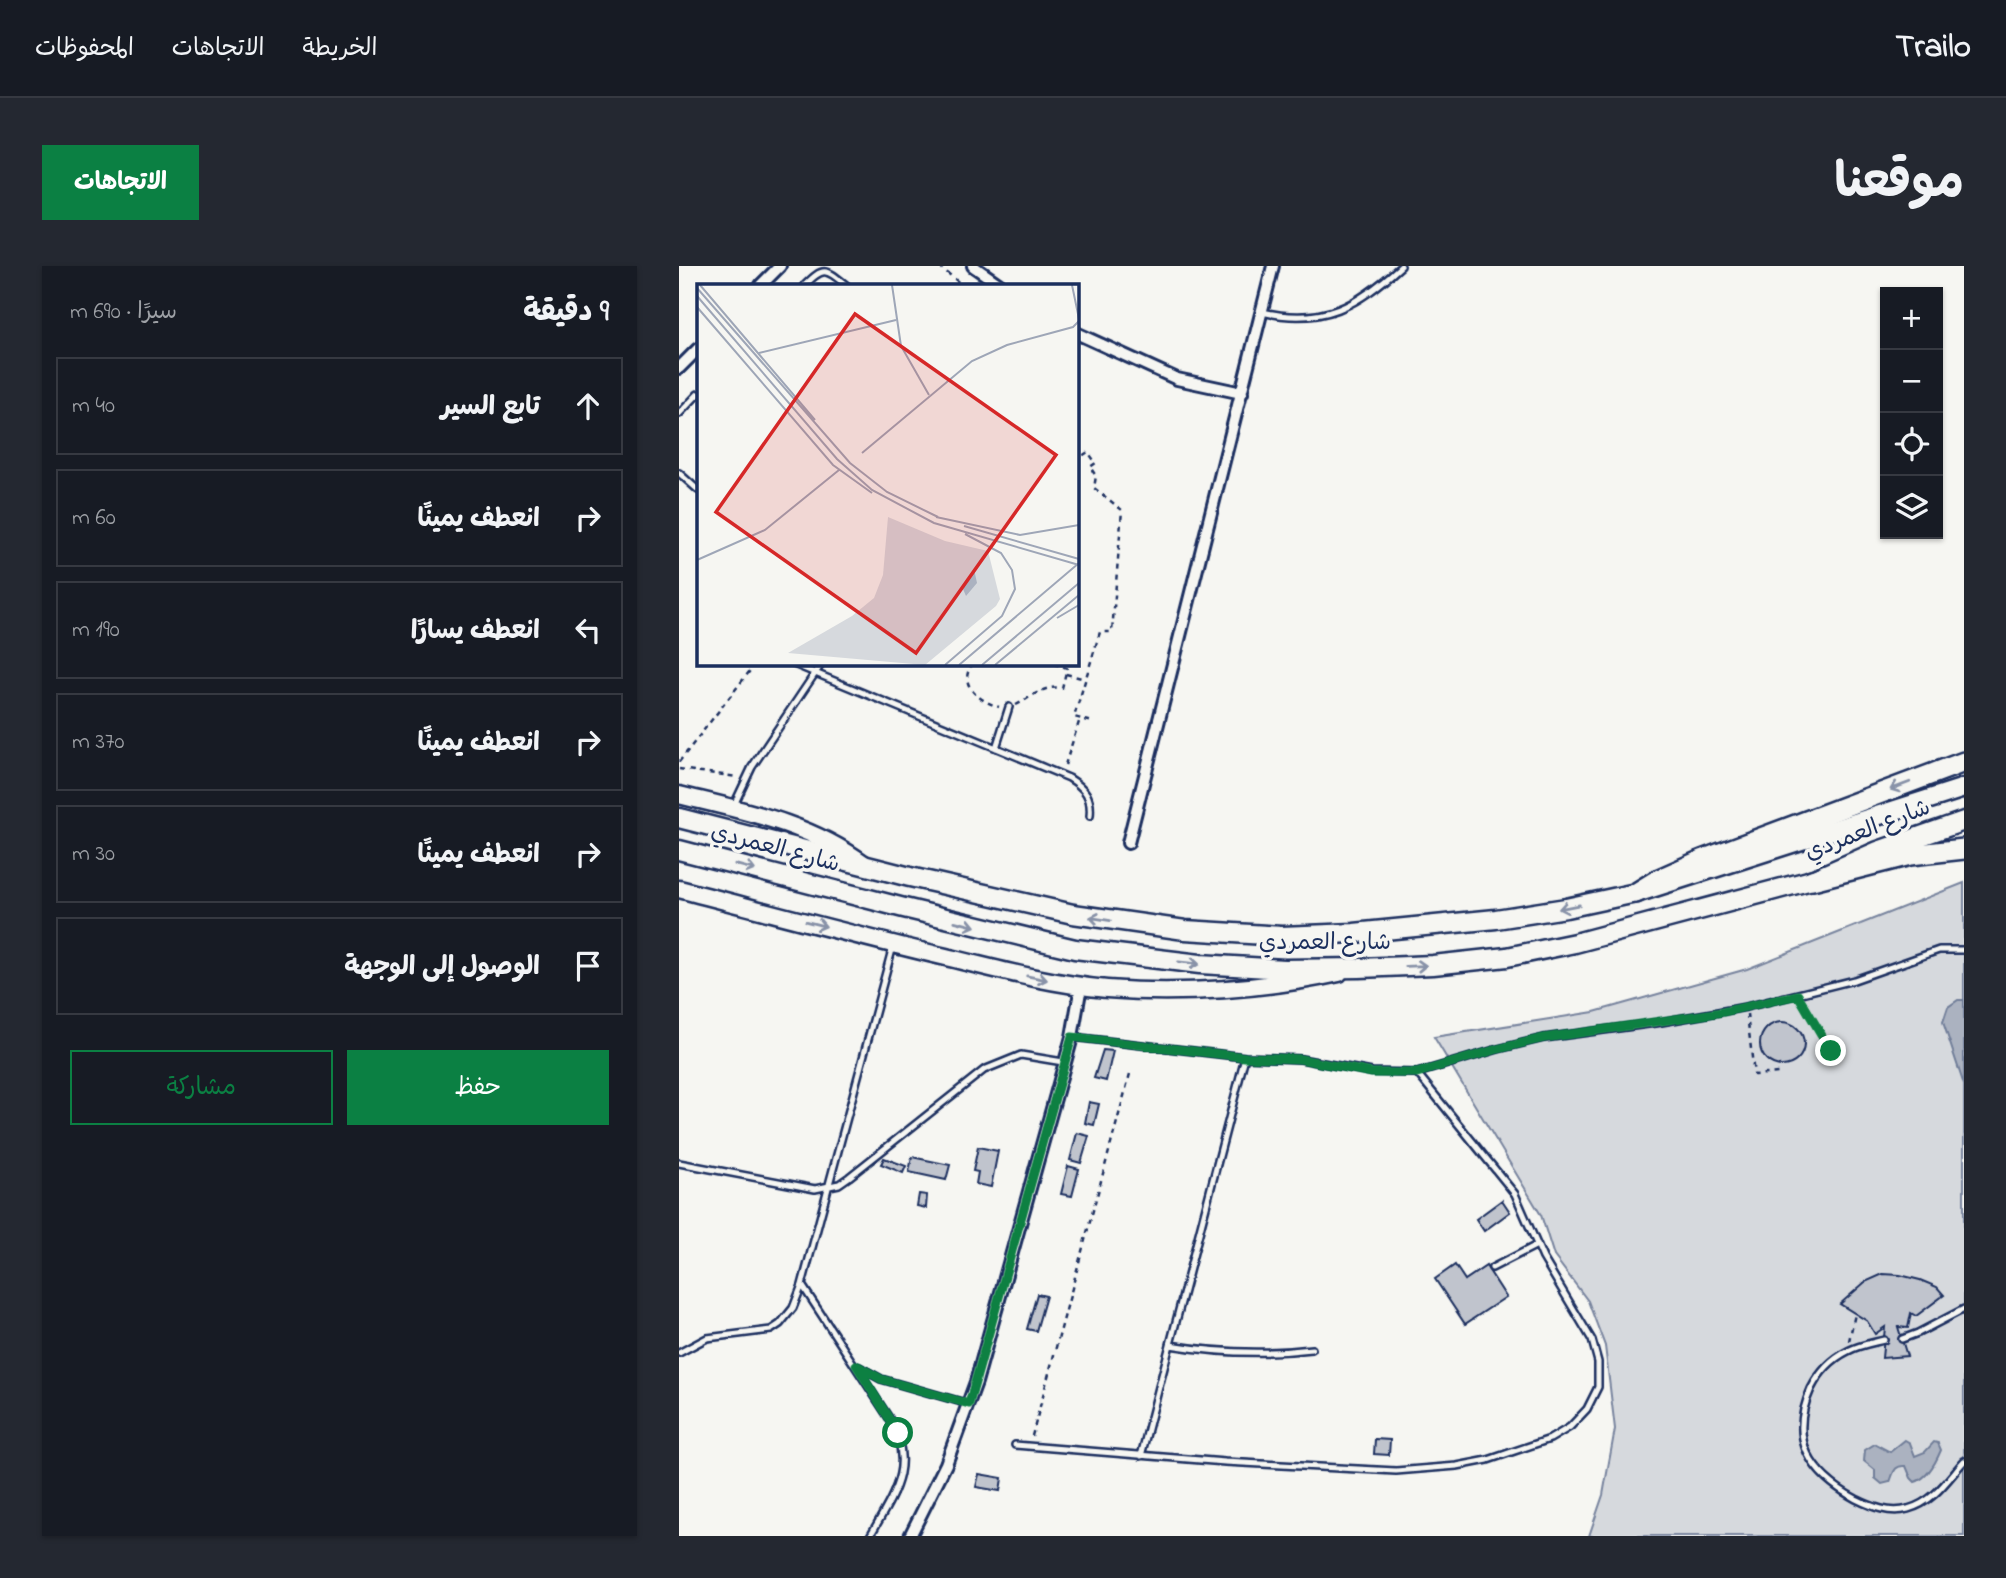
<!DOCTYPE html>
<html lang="ar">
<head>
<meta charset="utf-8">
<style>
	:root { --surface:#171b24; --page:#242831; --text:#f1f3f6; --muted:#9ea1a6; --line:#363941; --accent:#0b8043 }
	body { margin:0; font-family:"Indie Flower","Playpen Sans Arabic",sans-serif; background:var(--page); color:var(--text); direction:rtl }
	.controls { position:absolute; right:21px; top:21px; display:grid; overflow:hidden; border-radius:0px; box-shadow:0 2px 5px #0004 }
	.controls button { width:63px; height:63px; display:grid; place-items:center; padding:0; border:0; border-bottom:2px solid var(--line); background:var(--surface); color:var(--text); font:35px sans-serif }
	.stop { position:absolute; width:21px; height:21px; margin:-16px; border:5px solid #0b8043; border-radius:50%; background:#fff }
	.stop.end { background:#0b8043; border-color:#fff; box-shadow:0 2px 7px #0008 }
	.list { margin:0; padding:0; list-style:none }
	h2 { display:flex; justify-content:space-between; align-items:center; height:91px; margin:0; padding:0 28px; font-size:30px }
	h2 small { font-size:23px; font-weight:400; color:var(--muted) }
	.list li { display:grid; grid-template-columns:46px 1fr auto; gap:21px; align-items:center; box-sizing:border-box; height:98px; margin:0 14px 14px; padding:0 14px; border:2px solid var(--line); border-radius:0px }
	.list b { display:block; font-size:26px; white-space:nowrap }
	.list em { font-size:23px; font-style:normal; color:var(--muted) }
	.actions { display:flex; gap:14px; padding:21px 28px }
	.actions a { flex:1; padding:16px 0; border:2px solid var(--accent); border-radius:0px; text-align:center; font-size:24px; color:var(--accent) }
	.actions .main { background:var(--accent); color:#fff }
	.icon { flex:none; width:38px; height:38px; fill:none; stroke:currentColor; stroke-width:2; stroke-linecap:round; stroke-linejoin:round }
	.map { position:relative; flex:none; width:1285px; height:1270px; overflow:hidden; direction:ltr; border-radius:0px }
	header { display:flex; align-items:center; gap:42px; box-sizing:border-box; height:98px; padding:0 35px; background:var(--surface); border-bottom:2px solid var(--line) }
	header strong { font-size:33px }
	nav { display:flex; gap:38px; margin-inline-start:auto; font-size:24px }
	.intro { display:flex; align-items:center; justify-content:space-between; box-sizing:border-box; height:168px; padding:0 42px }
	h1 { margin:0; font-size:49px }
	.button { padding:18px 32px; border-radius:0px; background:var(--accent); color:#fff; font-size:24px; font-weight:700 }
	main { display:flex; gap:42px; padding:0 42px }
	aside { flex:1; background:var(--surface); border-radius:0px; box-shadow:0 2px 5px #0004 }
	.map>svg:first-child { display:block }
	.green { fill:#d6d9dd; stroke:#78849e; stroke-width:2 }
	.water { fill:#abb2c0; stroke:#717e99; stroke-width:2 }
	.building { fill:#c0c4cd; stroke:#1b2f5e; stroke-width:2 }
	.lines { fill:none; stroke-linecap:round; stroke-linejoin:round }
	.lane-casing { stroke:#1b2f5e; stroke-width:10 }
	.street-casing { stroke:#1b2f5e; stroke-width:16 }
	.secondary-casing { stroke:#1b2f5e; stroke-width:21 }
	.primary-casing { stroke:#1b2f5e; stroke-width:23 }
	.highway-casing { stroke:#1b2f5e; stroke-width:24 }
	.path { stroke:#1b2f5e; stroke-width:2.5; stroke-dasharray:5 5; stroke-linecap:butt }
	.lane { stroke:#f6f6f2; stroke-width:5 }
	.street { stroke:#f6f6f2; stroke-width:10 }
	.secondary { stroke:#f6f6f2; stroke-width:16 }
	.primary { stroke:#f6f6f2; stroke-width:18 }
	.highway { stroke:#f6f6f2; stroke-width:19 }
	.oneway { stroke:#8892a8 }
	.route { stroke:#0b8043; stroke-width:9 }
	.labels { text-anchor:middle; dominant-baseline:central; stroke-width:7; stroke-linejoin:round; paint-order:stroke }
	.street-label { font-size:23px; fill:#1b2f5e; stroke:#f6f6f2 }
	.inset-road { fill:none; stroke:#9ea6b7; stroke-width:2 }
	.view { fill:#d62828; fill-opacity:0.15; stroke:#d62828; stroke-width:3.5 }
	.inset-edge { fill:none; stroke:#1b2f5e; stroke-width:3.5 }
</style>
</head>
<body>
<header>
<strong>Trailo</strong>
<nav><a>الخريطة</a><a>الاتجاهات</a><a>المحفوظات</a></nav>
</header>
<div class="intro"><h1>موقعنا</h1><a class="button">الاتجاهات</a></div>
<main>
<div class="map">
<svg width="1285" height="1270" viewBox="0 0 1285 1270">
	<rect width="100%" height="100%" fill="#f6f6f2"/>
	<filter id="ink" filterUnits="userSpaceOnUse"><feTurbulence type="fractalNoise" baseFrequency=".0143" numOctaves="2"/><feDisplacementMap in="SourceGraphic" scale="14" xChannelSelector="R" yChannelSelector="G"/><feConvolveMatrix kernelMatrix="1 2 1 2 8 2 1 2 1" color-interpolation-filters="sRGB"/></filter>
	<g filter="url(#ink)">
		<!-- green -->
		<path class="green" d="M1285 617V1270H910L924 1229 936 1163 926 1080 909 1035 875 990 862 949 755 771 915 746 1068 703Z"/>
		<!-- water -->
		<path class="water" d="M1279 734H1285V819L1264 756 1269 741Z
			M1226 1174 1231 1177 1236 1190 1246 1186 1255 1176 1259 1177 1262 1184C1257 1196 1249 1212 1236 1216L1232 1212 1227 1200C1215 1199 1215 1206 1211 1216L1203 1218 1196 1212V1204L1185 1195 1186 1184 1196 1178 1211 1186Z"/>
		<!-- building -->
		<path class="building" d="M1081 778a22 22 0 1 1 44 0a22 22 0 1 1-44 0Z
			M424 784 434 785 427 815 415 812Z
			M410 836 420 838 415 859 406 857Z
			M398 867 410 870 402 897 391 894Z
			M299 881 319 885 312 921 297 918 299 906 294 905Z
			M233 891 271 899 267 914 230 906Z
			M205 892 227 900 224 907 202 898Z
			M389 900 400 903 393 930 382 928Z
			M240 928 248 929 247 942 238 940Z
			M823 934 831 946 805 965 797 953Z
			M776 999 786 1014 807 1000 827 1031 786 1058 756 1013Z
			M1204 1008 1221 1009 1241 1014 1258 1021 1265 1029 1237 1050 1232 1047 1229 1062 1219 1061 1228 1090 1203 1092 1206 1061 1196 1068 1188 1055 1161 1038 1186 1016Z
			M358 1028 367 1030 357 1065 348 1063Z
			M696 1173 711 1174 710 1189 695 1188Z
			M300 1208 323 1212 321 1225 297 1221Z"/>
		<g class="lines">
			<!-- lane casing -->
			<g class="lane-casing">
				<path id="lane" d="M126 19C145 0 147 3 167 19
					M583 46C645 60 678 40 722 0
					M0 148 19 128
					M0 207 19 224
					M112 397 390 512C406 522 413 531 411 550
					M317 482 330 441
					M55 539 73 501 143 397
					M393 771 566 791 622 793 693 806 738 807 819 783 865 772 977 757 1067 741 1175 714 1260 684H1285
					M0 897 136 923 160 918 170 911 305 804 342 789 384 796
					M813 1002 858 979
					M123 1019 210 1152C237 1199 215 1228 191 1270
					M1223 1073 1239 1067 1285 1043
					M1205 1074C1193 1077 1180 1079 1169 1085 1153 1093 1140 1107 1132 1123 1109 1174 1131 1208 1177 1233 1193 1241 1211 1248 1229 1243 1255 1236 1269 1213 1285 1195
					M491 1079C539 1087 584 1089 633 1083
					M0 1087 28 1072 92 1064 101 1058 114 1042 123 1019 214 680
					M180 1101 202 1113 290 1138
					M336 1179 546 1196 717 1205 778 1200 809 1194 871 1173 891 1161 908 1143 919 1121V1096L913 1074 864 992 836 928 738 807
					M462 1190 566 791"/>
			</g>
			<!-- street casing -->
			<g class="street-casing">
				<path id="street" d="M294 0 321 19
					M82 19 101 0
					M397 67 498 113 563 127
					M0 102 19 83
					M449 577 594 0
					M231 1270 267 1198 297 1116 393 771 402 720"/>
			</g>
			<!-- secondary casing -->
			<g class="secondary-casing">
				<path id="secondary" d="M0 529C65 545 130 557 185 598
					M0 623C89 646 178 670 267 691 320 704 373 718 428 723 502 729 587 723 660 707"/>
			</g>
			<!-- primary casing -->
			<g class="primary-casing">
				<path id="primary" d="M0 552 231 611 394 648 506 664 603 670 675 667 817 653 887 642 957 627 1285 522
					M0 584 225 642 396 683 521 698 606 703 680 702 754 699 828 691 896 677 1133 614 1199 585 1285 555"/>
			</g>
			<!-- highway casing -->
			<g class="highway-casing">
				<path id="highway" d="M1133 614 1231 589 1285 583
					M957 627 978 614 1023 594 1285 496"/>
			</g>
			<!-- path -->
			<path class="path" d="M260 0 283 19
				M397 188 400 192 409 186 417 197 411 201 417 210 415 222 443 244 433 366H421L395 451 414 456
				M294 397C277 419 301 435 320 441
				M387 408 406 413
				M337 439C353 431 364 419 383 422L388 402 373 397
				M0 496 77 397
				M386 499 401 453
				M0 503 59 511
				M1123 735 1152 785 1133 796
				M1068 748 1075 809 1100 807
				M1170 1075 1176 1048
				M353 1170 452 804"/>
			<!-- lane -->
			<use href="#lane" class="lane"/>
			<!-- street -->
			<use href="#street" class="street"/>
			<!-- secondary -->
			<use href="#secondary" class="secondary"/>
			<!-- primary -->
			<use href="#primary" class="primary"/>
			<!-- highway -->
			<use href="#highway" class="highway"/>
		</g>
		<!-- one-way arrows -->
		<defs><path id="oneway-shaft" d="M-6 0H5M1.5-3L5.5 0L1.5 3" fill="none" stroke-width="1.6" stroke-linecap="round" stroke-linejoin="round" transform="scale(1.75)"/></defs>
		<g class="oneway">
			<use href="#oneway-shaft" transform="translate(1221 520) rotate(159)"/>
			<use href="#oneway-shaft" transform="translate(66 601) rotate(15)"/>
			<use href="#oneway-shaft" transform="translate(890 641) rotate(169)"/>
			<use href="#oneway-shaft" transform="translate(421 653) rotate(-171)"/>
			<use href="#oneway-shaft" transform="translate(137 658) rotate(14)"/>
			<use href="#oneway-shaft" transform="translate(286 658) rotate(14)"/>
			<use href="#oneway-shaft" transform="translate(510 697) rotate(6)"/>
			<use href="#oneway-shaft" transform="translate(737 700) rotate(-2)"/>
			<use href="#oneway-shaft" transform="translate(358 712) rotate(11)"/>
		</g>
	</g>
	<g class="lines" filter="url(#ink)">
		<!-- route -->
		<path class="route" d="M219 1167 177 1099 202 1113 290 1138 393 771 566 791 621 793 693 807H738L819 783 865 772 1044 746 1119 729 1152 785"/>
	</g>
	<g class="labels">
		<!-- street labels -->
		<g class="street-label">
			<text transform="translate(1189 565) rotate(-21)">شارع العمردي</text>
			<text transform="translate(96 583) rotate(15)">شارع العمردي</text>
			<text x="646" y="677">شارع العمردي</text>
		</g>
	</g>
	<!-- overview -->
	<g transform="translate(18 18)">
		<rect width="382" height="382" fill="#f6f6f2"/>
		<path d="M191 233 248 257 291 267 303 315 299 322 228 381 91 369 155 332 177 314 186 291Z" fill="#d6d9dd"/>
		<path d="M277 285 280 299 269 312 266 305Z" fill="#abb2c0"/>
		<path class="inset-road" d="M3 1 118 136M195 1 204 62 232 111M375 1 382 35M0 4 153 179 190 208 241 233M0 12 140 175 175 206 237 239 382 281M0 23 136 181 175 209M62 69 199 36M165 169 275 77 310 61 376 43 382 37M239 233 323 251 382 241M267 242 382 275M0 276 68 246 142 186M360 334 382 321M248 381 305 332 318 305 315 286 304 269 268 250M262 381 382 279M285 381 382 299M298 381 382 311"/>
		<path class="view" d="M158 30 359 171 219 369 19 228Z"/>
		<rect width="382" height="382" class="inset-edge"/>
	</g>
</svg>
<div class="controls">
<button>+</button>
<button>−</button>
<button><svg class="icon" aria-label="locate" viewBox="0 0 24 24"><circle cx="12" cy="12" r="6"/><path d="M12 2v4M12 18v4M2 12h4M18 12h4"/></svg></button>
<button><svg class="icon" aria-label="layers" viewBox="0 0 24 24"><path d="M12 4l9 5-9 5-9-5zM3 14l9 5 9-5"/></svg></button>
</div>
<div class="stop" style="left:219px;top:1167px"></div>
<div class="stop end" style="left:1152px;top:785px"></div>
</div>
<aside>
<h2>9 دقيقة<small>سيرًا · 690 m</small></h2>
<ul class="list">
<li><svg class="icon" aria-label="ahead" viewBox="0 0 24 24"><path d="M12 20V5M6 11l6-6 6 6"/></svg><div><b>تابع السير</b></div><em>40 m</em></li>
<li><svg class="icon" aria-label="right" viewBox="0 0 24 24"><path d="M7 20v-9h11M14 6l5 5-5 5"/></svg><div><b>انعطف يمينًا</b></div><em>60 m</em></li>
<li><svg class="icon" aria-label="left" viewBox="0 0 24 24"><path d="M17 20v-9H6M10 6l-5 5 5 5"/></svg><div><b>انعطف يسارًا</b></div><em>190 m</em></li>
<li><svg class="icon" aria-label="right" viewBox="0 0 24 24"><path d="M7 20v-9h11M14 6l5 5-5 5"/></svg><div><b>انعطف يمينًا</b></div><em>370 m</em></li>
<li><svg class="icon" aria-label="right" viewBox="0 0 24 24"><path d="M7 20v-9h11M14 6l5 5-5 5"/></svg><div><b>انعطف يمينًا</b></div><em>30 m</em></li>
<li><svg class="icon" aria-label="arrive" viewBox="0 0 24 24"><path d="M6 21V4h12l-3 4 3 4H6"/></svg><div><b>الوصول إلى الوجهة</b></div></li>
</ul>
<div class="actions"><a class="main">حفظ</a><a>مشاركة</a></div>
</aside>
</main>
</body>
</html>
